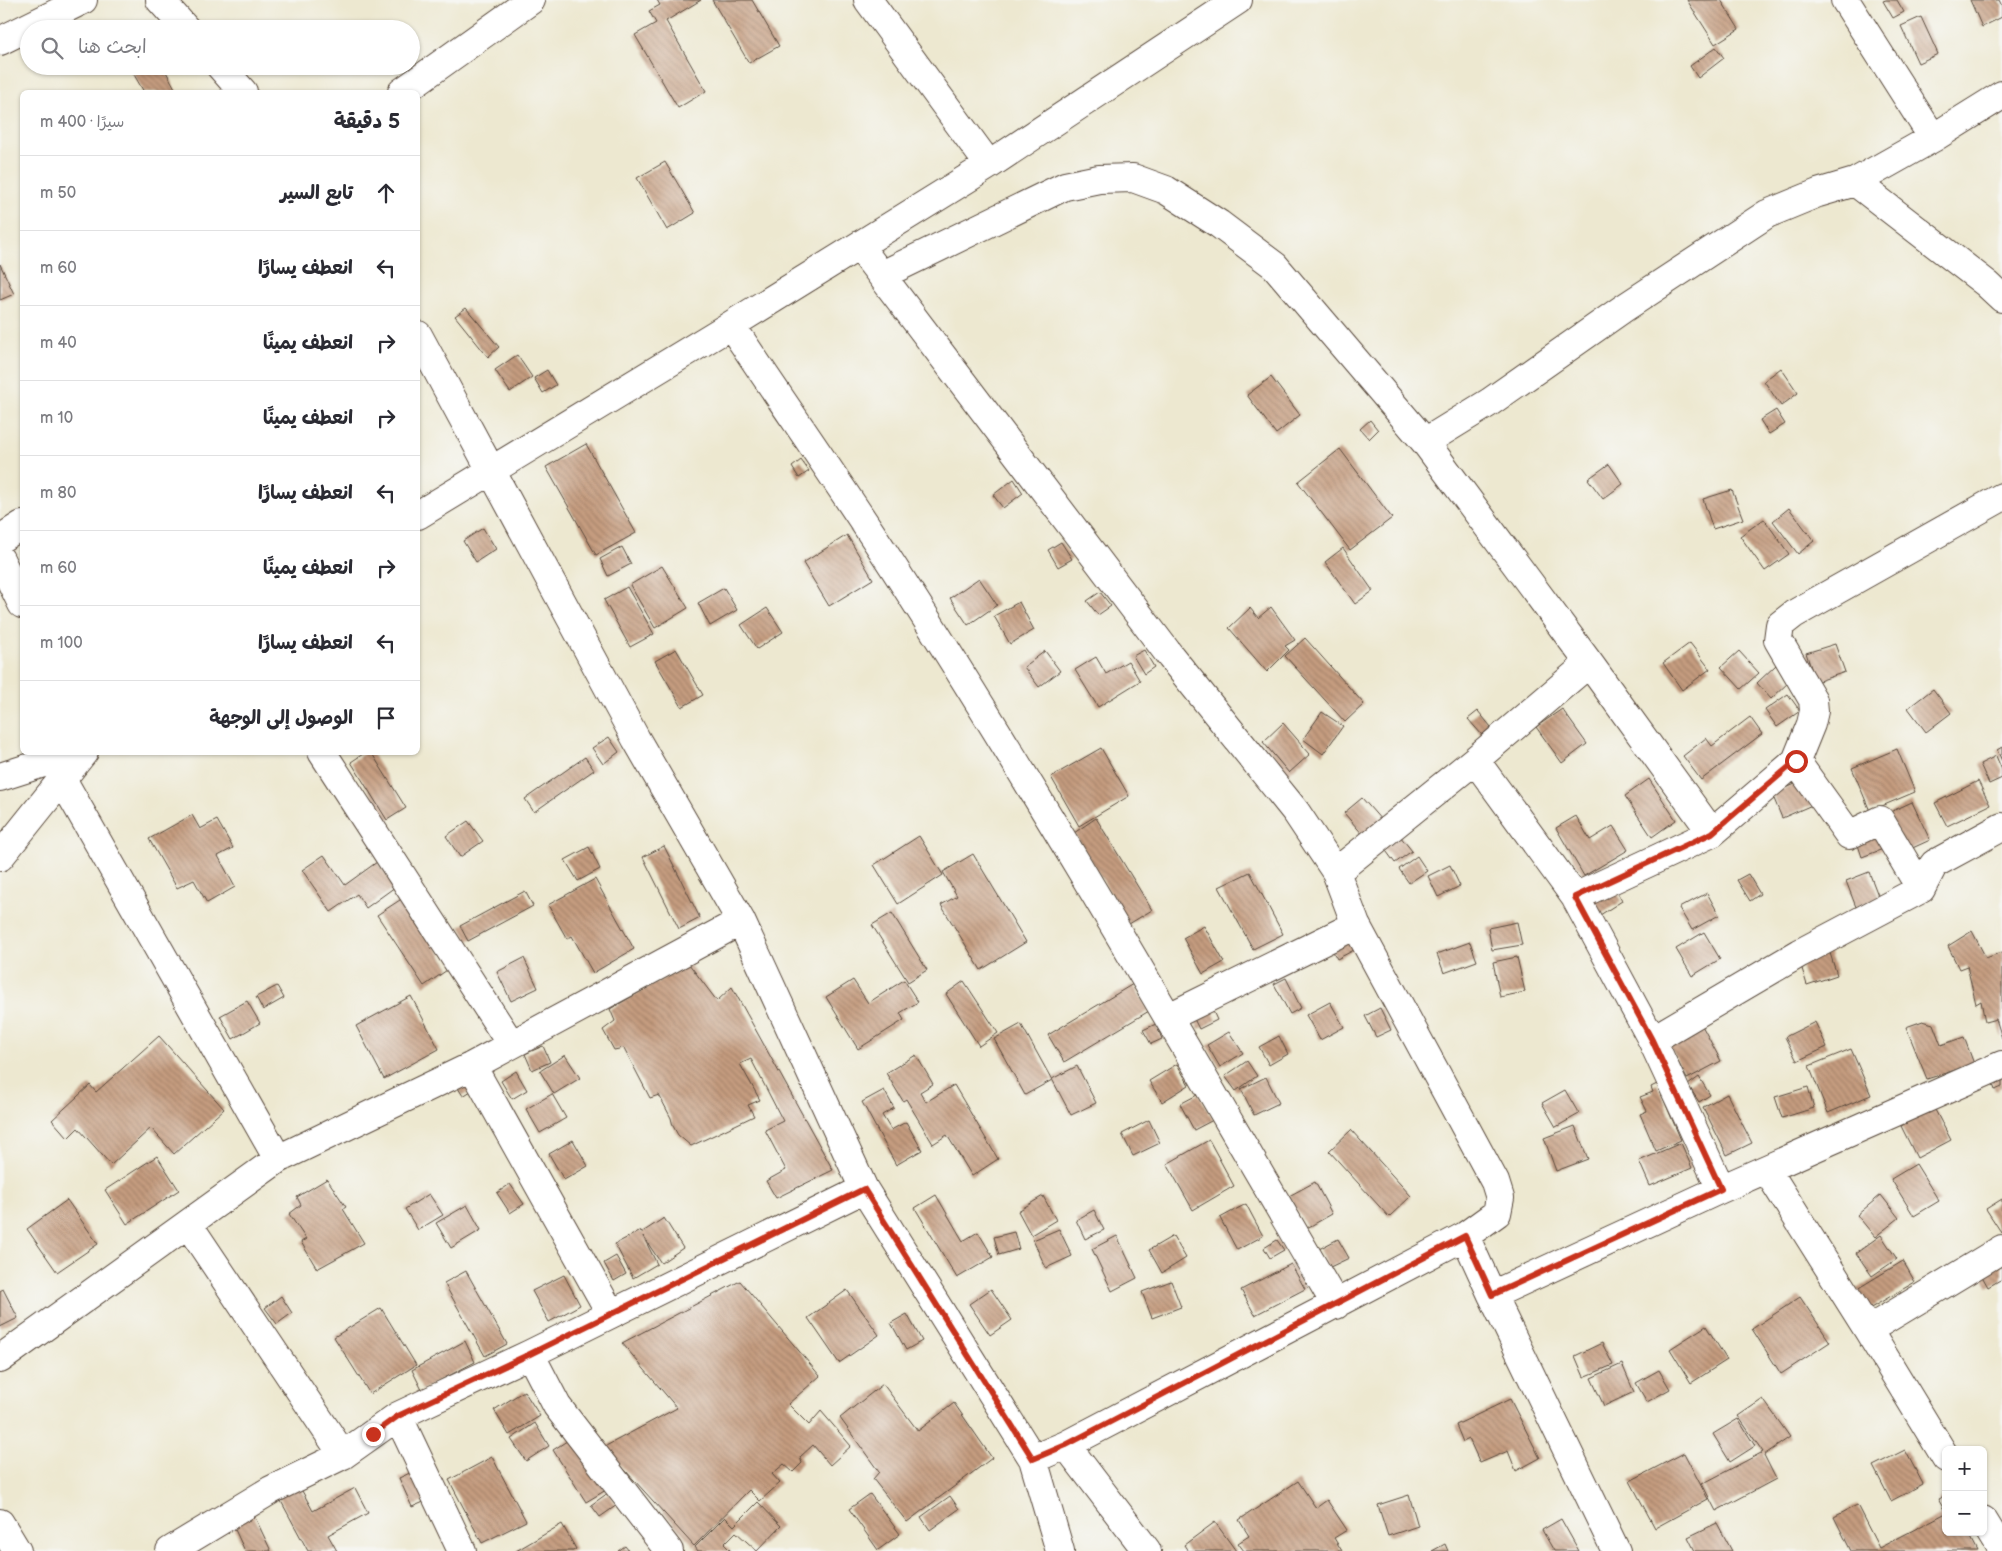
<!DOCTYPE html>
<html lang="ar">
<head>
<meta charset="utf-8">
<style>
	:root { --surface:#fff; --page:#f7f7f7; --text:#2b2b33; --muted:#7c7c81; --line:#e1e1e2 }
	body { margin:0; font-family:"Balsamiq Sans","Playpen Sans Arabic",sans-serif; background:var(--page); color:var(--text); direction:rtl }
	.controls { position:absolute; right:15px; bottom:15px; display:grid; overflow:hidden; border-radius:8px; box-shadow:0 1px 4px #0004 }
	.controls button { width:45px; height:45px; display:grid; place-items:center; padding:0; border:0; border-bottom:1px solid var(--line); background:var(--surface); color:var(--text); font:25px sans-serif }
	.stop { position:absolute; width:15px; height:15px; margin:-11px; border:4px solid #c8321e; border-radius:50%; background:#fff }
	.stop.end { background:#c8321e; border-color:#fff; box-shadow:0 1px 5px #0008 }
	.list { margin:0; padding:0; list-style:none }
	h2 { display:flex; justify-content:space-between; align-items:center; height:65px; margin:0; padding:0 20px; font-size:21px }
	h2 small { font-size:16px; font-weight:400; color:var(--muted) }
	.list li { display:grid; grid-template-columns:32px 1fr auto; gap:15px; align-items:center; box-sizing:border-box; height:75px; padding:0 20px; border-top:1px solid var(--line) }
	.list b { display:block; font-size:19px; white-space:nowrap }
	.list em { font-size:16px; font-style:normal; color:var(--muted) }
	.icon { flex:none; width:28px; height:28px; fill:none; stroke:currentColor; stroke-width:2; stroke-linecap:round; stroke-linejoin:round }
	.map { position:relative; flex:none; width:2002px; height:1551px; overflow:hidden; direction:ltr }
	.search { position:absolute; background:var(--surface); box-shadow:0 1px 4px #0004; left:20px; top:20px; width:400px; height:55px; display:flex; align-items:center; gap:12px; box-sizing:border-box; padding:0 18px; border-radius:28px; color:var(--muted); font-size:19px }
	.panel { position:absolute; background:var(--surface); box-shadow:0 1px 4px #0004; left:20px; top:90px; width:400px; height:665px; border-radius:8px; direction:rtl }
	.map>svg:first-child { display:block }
	.building { fill:url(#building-back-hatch) }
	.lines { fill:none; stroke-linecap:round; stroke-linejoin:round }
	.minor-casing { stroke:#564639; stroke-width:30 }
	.minor { stroke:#fff; stroke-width:28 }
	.route { stroke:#c8321e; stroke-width:6 }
</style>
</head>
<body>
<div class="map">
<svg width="2002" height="1551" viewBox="0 0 2002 1551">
	<defs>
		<pattern id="building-back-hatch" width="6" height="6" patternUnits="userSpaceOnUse" patternTransform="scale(1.25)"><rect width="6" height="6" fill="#c59c7f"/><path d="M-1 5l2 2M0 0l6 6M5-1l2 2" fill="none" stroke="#a17f67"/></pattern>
	</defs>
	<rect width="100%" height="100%" fill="#f6f6f2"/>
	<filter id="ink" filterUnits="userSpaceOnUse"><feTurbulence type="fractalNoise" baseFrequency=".02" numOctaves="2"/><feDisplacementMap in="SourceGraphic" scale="10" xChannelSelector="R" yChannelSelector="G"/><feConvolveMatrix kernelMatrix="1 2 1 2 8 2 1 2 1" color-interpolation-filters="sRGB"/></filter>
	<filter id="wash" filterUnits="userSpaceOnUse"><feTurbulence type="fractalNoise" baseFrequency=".0096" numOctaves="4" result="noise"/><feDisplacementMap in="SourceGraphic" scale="20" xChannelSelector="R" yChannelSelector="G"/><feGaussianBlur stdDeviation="1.12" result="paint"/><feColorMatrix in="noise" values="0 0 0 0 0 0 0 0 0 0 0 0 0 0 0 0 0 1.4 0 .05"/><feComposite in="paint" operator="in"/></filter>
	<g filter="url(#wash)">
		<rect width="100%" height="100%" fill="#ede8d0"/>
		<g id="blocks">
			<!-- building -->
			<path class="building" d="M657 0H701L666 21 706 91 678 108 635 35 656 23 649 11 660 5Z
				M712 0H752L779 46 749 63Z
				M1687 0H1721L1739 29 1715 44Z
				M1886 0H1897L1904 12 1893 18 1883 1Z
				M1970 0H1999L2002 6V17L1982 27Z
				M1921 17 1938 54 1918 63 1901 26Z
				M138 22 142 29H125Z
				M1716 47 1724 58 1698 78 1690 66Z
				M103 66H114L105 71Z
				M129 66H163L177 92H144Z
				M665 162 695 213 667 230 637 178Z
				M0 264 14 294 0 300Z
				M466 308 499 347 488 357 455 316Z
				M517 355 532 377 510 392 495 370Z
				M1781 368 1798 393 1781 406 1764 381Z
				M547 370 556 385 543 393 534 378Z
				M1271 377 1300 415 1276 434 1247 395Z
				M1776 410 1785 424 1769 434 1760 420Z
				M1370 420 1378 430 1369 439 1360 429Z
				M586 444 636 533 596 555 546 467Z
				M1340 449 1392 518 1350 550 1298 482Z
				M801 460 809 471 799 478 792 467Z
				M1609 464 1623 484 1603 499 1588 479Z
				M1014 479 1023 493 1003 508 993 495Z
				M1732 490 1743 519 1713 529 1703 499Z
				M1789 508 1814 541 1798 554 1773 521Z
				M1764 519 1789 554 1765 571 1740 536Z
				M483 528 496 549 476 562 463 541Z
				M847 535 873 579 829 606 803 563Z
				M1061 542 1072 559 1058 567 1048 550Z
				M622 547 631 564 608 576 600 559Z
				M1343 548 1373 591 1355 604 1325 562Z
				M662 566 688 608 655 628 630 585Z
				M979 578 997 605 968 625 950 598Z
				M627 587 654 634 630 647 604 600Z
				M724 588 737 610 710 626 698 603Z
				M1100 592 1111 606 1098 615 1087 601Z
				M1019 602 1034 630 1010 644 994 616Z
				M1271 607 1295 640 1285 646 1289 650 1267 672 1229 628 1250 608 1258 618Z
				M767 608 783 632 757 649 741 625Z
				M1305 638 1364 704 1345 722 1285 656Z
				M1690 643 1710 669 1682 690 1663 663Z
				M1835 644 1845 672 1816 682 1806 653Z
				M676 649 703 695 682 707 655 661Z
				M1144 650 1154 667 1144 674 1133 656Z
				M1045 651 1060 671 1039 687 1024 667Z
				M1739 651 1759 673 1741 689 1721 667Z
				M1096 657 1106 674 1128 661 1140 681 1098 707 1075 670Z
				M1776 665 1790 681 1771 699 1757 683Z
				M1933 689 1951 713 1926 732 1908 708Z
				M1788 694 1800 711 1777 727 1765 710Z
				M1562 709 1587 744 1562 763 1536 727Z
				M1478 711 1491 727 1482 735 1468 719Z
				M1322 712 1343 726 1323 754 1303 739Z
				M1750 717 1762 734 1701 780 1683 756 1706 738 1712 746Z
				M1283 723 1310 754 1289 773 1263 742Z
				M609 737 619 752 603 764 592 748Z
				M2002 747V761L1997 750Z
				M1101 748 1129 796 1079 826 1051 777Z
				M1897 749 1915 792 1870 811 1852 768Z
				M366 752H371L406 808 387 820 351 762Z
				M1996 756 2002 770V778L1989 784 1980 764Z
				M585 757 594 770 534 812 525 799Z
				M1649 779 1676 820 1652 837 1625 796Z
				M1802 781 1812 805 1782 818 1772 794Z
				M1978 781 1990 805 1947 826 1935 803Z
				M1362 798 1382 821 1364 836 1344 813Z
				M1912 802 1930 840 1906 851 1888 813Z
				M192 815 200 829 217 820 233 848 218 856 235 887 207 903 194 880 177 888 149 839Z
				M1576 816 1590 840 1613 826 1628 850 1584 876 1556 828Z
				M1096 818 1152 910 1129 924 1074 833Z
				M468 821 483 841 460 857 446 836Z
				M1876 831 1883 849 1862 857 1856 839Z
				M919 836 943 875 898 904 874 865Z
				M1400 836 1412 851 1395 863 1384 848Z
				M664 846 700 918 679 929 643 857Z
				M589 847 600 869 578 881 565 860Z
				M973 854 1026 942 981 970 941 905 957 896 943 872Z
				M324 855 345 885 377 862 395 887 366 908 357 894 331 912 302 870Z
				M1417 856 1427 871 1409 883 1399 869Z
				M1450 865 1460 886 1438 897 1428 876Z
				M1250 872 1283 934 1253 949 1219 887Z
				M1869 872 1879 898 1856 907 1846 881Z
				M1748 874 1760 894 1750 901 1737 880Z
				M595 879 634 949 593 973 572 936 567 939 548 905Z
				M1612 883 1622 901 1600 915 1589 897Z
				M525 891 533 906 468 941 460 926Z
				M1707 893 1719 915 1692 930 1679 908Z
				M403 898 450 968 424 986 377 915Z
				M892 913 927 970 908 982 872 925Z
				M1517 922 1522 945 1492 950 1488 928Z
				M1204 926 1224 962 1203 974 1183 938Z
				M1972 931 1986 958 2002 952V1038L1996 1019 1985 1022 1981 1001 1976 1004 1967 966 1959 969 1948 946Z
				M1704 932 1720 959 1692 976 1676 949Z
				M1346 933 1354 950 1337 959 1328 942Z
				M1470 942 1477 961 1444 973 1437 954Z
				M1829 950 1837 975 1807 985 1799 959Z
				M1517 957 1525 992 1500 997 1493 962Z
				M524 958 538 988 511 1001 497 972Z
				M689 964 717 1001 732 987 833 1170 776 1198 766 1181 786 1170 765 1130 783 1121 751 1059 740 1064 760 1100 748 1105 754 1116 691 1146 678 1135 673 1126 671 1118 659 1095 650 1098 624 1048 614 1050 603 1030 615 1021 610 1009Z
				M1286 978 1301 1008 1290 1014 1274 984Z
				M853 980 868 1003 904 980 918 1002 900 1013 904 1020 858 1049 826 997Z
				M964 981 998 1033 979 1046 946 994Z
				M1133 984 1149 1011 1064 1062 1048 1035Z
				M277 986 284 998 263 1010 256 997Z
				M411 996 439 1049 384 1079 356 1026Z
				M1208 1000 1217 1020 1199 1029 1189 1009Z
				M247 1001 260 1023 233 1039 220 1016Z
				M1330 1002 1344 1027 1320 1040 1306 1015Z
				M1380 1008 1391 1030 1376 1037 1365 1016Z
				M1699 1020 1721 1061 1687 1079 1665 1037Z
				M1923 1021 1933 1024 1941 1045 1964 1037 1974 1064 1927 1079 1906 1027Z
				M1815 1022 1827 1047 1797 1061 1785 1037Z
				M1021 1024 1052 1080 1025 1095 994 1039Z
				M1156 1024 1162 1039 1151 1044 1143 1030Z
				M1229 1032 1243 1053 1220 1067 1207 1045Z
				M159 1036 224 1109 174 1154 151 1128 111 1165 78 1128 68 1138 52 1120 90 1085 96 1092Z
				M1279 1036 1288 1054 1269 1065 1259 1047Z
				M543 1046 550 1062 532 1070 525 1054Z
				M1851 1049 1871 1095 1828 1113 1809 1066Z
				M565 1055 580 1078 554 1094 540 1071Z
				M916 1055 933 1084 920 1092 926 1102 954 1085 998 1159 972 1176 947 1135 933 1144 906 1099 903 1101 886 1073Z
				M1247 1061 1257 1076 1236 1091 1225 1076Z
				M1177 1064 1189 1085 1162 1102 1149 1081Z
				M1077 1066 1096 1103 1071 1115 1052 1079Z
				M516 1071 527 1090 512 1099 501 1081Z
				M2002 1075V1087L1995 1090 1991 1079Z
				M1266 1077 1279 1103 1254 1115 1241 1089Z
				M1699 1077 1710 1095 1699 1102 1688 1085Z
				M467 1083 471 1091 463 1096 458 1088Z
				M1657 1084 1681 1140 1656 1151 1640 1114 1647 1111 1640 1097 1653 1092 1651 1087Z
				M1808 1087 1814 1108 1782 1118 1775 1097Z
				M884 1090 894 1108 882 1115 891 1130 906 1122 922 1150 896 1165 862 1102Z
				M1565 1090 1579 1114 1556 1127 1542 1103Z
				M552 1094 566 1118 540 1133 526 1109Z
				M1199 1094 1213 1120 1194 1130 1180 1104Z
				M1727 1094 1752 1143 1727 1155 1703 1107Z
				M1934 1108 1951 1140 1917 1158 1901 1126Z
				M1149 1120 1160 1143 1133 1156 1122 1134Z
				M1575 1126 1588 1159 1556 1171 1544 1138Z
				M1351 1130 1411 1196 1389 1217 1329 1151Z
				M573 1140 588 1166 564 1180 549 1154Z
				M1209 1140 1234 1186 1193 1210 1167 1164Z
				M1681 1143 1692 1168 1650 1186 1639 1161Z
				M157 1156 179 1190 127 1224 105 1190Z
				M1916 1164 1939 1201 1914 1216 1891 1179Z
				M327 1179 346 1207 343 1209 364 1243 317 1269 301 1242 306 1239 289 1214 301 1205 297 1197Z
				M1315 1182 1332 1214 1307 1228 1289 1196Z
				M510 1184 524 1204 510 1213 497 1193Z
				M429 1194 443 1215 418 1230 405 1209Z
				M936 1195 963 1241 978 1232 993 1257 957 1278 915 1208Z
				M1881 1195 1899 1218 1875 1237 1857 1215Z
				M1043 1196 1056 1220 1031 1235 1018 1211Z
				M2002 1199V1231L2001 1232 1986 1209Z
				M67 1200 98 1244 57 1272 27 1229Z
				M1246 1204 1263 1236 1237 1250 1220 1218Z
				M467 1205 481 1230 451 1248 436 1223Z
				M1094 1210 1104 1230 1085 1239 1076 1220Z
				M664 1218 683 1248 661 1263 643 1236 657 1264 633 1278 615 1244 640 1231 641 1233Z
				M1059 1229 1072 1256 1046 1268 1033 1240Z
				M1014 1232 1019 1249 999 1255 994 1237Z
				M1881 1235 1897 1259 1872 1276 1856 1253Z
				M1117 1236 1137 1278 1112 1291 1092 1249Z
				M1173 1236 1186 1258 1162 1273 1149 1250Z
				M1338 1239 1349 1258 1328 1268 1319 1249Z
				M1277 1240 1284 1250 1270 1258 1264 1248Z
				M2002 1255V1279L1988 1287 1978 1269Z
				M616 1256 626 1274 614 1281 604 1263Z
				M1903 1261 1915 1282 1869 1309 1857 1289Z
				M1291 1264 1305 1289 1255 1315 1241 1290Z
				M466 1271 507 1344 485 1356 444 1283Z
				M564 1275 580 1305 549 1322 532 1291Z
				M740 1281 820 1376 788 1404 809 1425 821 1411 851 1446 830 1465 813 1445 800 1457 802 1463 793 1472 784 1464 772 1474 780 1483 760 1501 749 1490 694 1546 604 1447 677 1408 622 1343Z
				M1171 1281 1181 1307 1152 1318 1142 1292Z
				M3 1289 18 1318 0 1327V1291Z
				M991 1289 1012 1320 990 1335 969 1304Z
				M847 1290 879 1335 839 1363 808 1318Z
				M281 1296 292 1313 277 1324 265 1308Z
				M1800 1297 1830 1342 1781 1374 1752 1329Z
				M381 1308 416 1365 370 1394 334 1337Z
				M907 1314 922 1341 906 1350 891 1323Z
				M1706 1326 1727 1360 1691 1383 1670 1349Z
				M465 1341 475 1362 422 1390 412 1370Z
				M1602 1343 1613 1365 1584 1377 1575 1356Z
				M1622 1364 1634 1392 1604 1406 1591 1378Z
				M1659 1370 1670 1389 1647 1402 1636 1383Z
				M883 1384 918 1431 954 1403 992 1458 907 1522 873 1479 879 1472 840 1418Z
				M524 1391 540 1416 509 1435 494 1410Z
				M1510 1399 1540 1458 1516 1471 1508 1451 1480 1463 1469 1439 1463 1442 1456 1425Z
				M1763 1399 1790 1437 1764 1455 1776 1479 1716 1511 1702 1484 1763 1452 1738 1416Z
				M1738 1419 1755 1446 1730 1462 1713 1434Z
				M535 1423 549 1446 526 1461 511 1439Z
				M573 1437 606 1490 586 1502 553 1450Z
				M1905 1450 1923 1484 1891 1501 1873 1466Z
				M1684 1453 1708 1499 1655 1528 1630 1481Z
				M492 1457 526 1521 482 1543 449 1480Z
				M412 1472 426 1501 412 1507 399 1478Z
				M295 1478 313 1511 355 1488 368 1513 328 1535 337 1551H308L275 1490Z
				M1298 1481 1316 1508 1327 1500 1347 1530 1334 1538 1342 1551H1244L1238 1543 1249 1536 1239 1520Z
				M608 1493 617 1505 600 1517 591 1505Z
				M870 1494 900 1534 878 1550 849 1509Z
				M1409 1495 1418 1526 1388 1536 1378 1505Z
				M1946 1495V1532H1967L1977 1551H1851L1834 1517 1857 1505 1879 1548 1946 1513 1938 1499Z
				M950 1496 959 1509 930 1530 921 1517Z
				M758 1502 781 1526 757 1551 736 1532 724 1544 731 1551H698L695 1547 725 1517 734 1526Z
				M251 1509 271 1551H245L230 1519Z
				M1561 1519 1579 1551H1554L1542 1530Z
				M1215 1522 1236 1551H1188L1184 1545Z
				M1717 1523 1732 1551H1695L1688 1537Z
				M562 1524 576 1549 573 1551H516Z
				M1445 1544 1448 1551H1432Z
				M625 1546 629 1551H618Z"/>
		</g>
	</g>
	<g filter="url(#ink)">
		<use href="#blocks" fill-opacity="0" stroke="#564639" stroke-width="1"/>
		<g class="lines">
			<!-- minor casing -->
			<g class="minor-casing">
				<path id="minor" d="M160 0 186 29
					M868 0 989 165
					M1845 0 1933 138
					M0 41 83 0
					M220 66 243 92
					M402 92 531 0
					M1855 182 1987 284 2002 298
					M859 246 1171 657 1296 812 1336 872 1356 925 1495 1182 1500 1198 1497 1213 1465 1236 1066 1445 1033 1459
					M882 275 1065 186 1099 179 1133 178 1166 190 1219 224 1275 266 1425 442 1589 663 1712 833
					M731 325C784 405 840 484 892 565 1048 807 1191 1057 1336 1305
					M418 335 636 739 741 921 864 1189 1033 1459 1060 1551
					M1425 442 1490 402 1624 308 1767 214 1818 193 1855 182 1933 138 2002 95
					M418 515 731 325 989 165 1238 0
					M0 539 22 525
					M0 559 22 604
					M322 752 511 1044
					M1475 760 1575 897 1652 1040 1721 1189
					M1796 761 1849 835 1880 820 1921 889
					M0 777 78 752
					M62 779 278 1159
					M0 857 84 752
					M1336 872 1475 760 1589 663
					M1575 897 1712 833 1796 761 1811 724 1814 711 1813 700 1778 640 1780 625 1794 614 2002 497
					M1169 1017 1356 925
					M1652 1040 1800 953 1921 889 1934 864 2002 827
					M472 1066 611 1314
					M1767 1170 1868 1330 1946 1458
					M188 1224 343 1455
					M1465 1236 1492 1295 1616 1551
					M1492 1295 1721 1189 2002 1065
					M1868 1330 2002 1249
					M530 1354 557 1406 669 1551
					M0 1359 278 1159 472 1066 741 921
					M398 1416 462 1551
					M1066 1445 1147 1551
					M1983 1520 2002 1551
					M0 1523 17 1551
					M170 1551 271 1490 343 1455 398 1416 530 1354 864 1189"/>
			</g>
			<!-- minor -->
			<use href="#minor" class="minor"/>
		</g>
	</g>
	<g class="lines" filter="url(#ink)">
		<!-- route -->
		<path class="route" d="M373 1434 398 1416 530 1354 864 1189 1033 1459 1066 1445 1465 1236 1492 1295 1721 1189 1652 1040 1575 897 1712 833 1796 761"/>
	</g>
</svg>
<div class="controls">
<button>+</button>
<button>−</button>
</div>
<div class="stop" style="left:1796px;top:761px"></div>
<div class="stop end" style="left:373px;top:1434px"></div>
<div class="search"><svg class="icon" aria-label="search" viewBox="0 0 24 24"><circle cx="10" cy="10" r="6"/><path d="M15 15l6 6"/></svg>ابحث هنا</div>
<section class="panel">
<h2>5 دقيقة<small>سيرًا · 400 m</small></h2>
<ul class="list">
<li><svg class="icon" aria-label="ahead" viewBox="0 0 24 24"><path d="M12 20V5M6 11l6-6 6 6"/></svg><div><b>تابع السير</b></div><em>50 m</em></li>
<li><svg class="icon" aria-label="left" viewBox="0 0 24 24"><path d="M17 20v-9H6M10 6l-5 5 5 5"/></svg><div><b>انعطف يسارًا</b></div><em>60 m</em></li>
<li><svg class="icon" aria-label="right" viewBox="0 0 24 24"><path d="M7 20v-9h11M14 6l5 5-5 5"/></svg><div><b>انعطف يمينًا</b></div><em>40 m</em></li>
<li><svg class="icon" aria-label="right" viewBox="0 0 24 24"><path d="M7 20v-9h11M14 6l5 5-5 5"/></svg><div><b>انعطف يمينًا</b></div><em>10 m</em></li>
<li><svg class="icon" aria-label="left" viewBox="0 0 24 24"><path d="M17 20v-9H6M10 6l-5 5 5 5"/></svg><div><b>انعطف يسارًا</b></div><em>80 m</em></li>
<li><svg class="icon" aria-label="right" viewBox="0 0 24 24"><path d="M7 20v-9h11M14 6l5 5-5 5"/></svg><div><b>انعطف يمينًا</b></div><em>60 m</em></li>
<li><svg class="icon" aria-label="left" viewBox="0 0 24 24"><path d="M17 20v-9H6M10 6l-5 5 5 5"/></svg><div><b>انعطف يسارًا</b></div><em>100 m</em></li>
<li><svg class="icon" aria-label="arrive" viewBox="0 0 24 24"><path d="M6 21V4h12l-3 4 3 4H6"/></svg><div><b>الوصول إلى الوجهة</b></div></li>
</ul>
</section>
</div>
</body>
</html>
